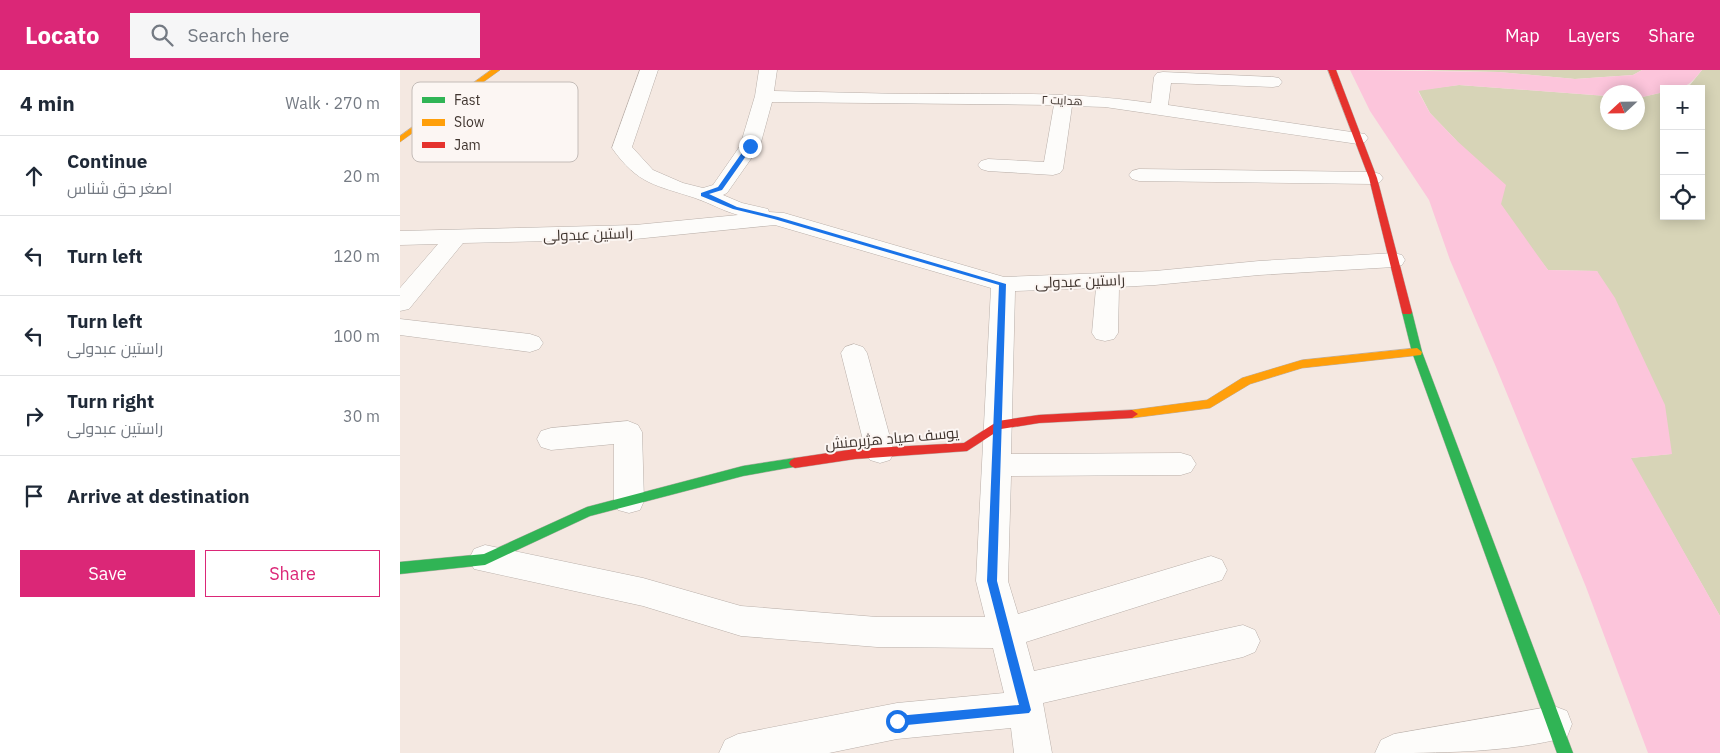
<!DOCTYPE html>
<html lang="en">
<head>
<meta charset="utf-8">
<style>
	:root { --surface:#fff; --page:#f6f6f7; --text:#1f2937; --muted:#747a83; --line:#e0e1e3; --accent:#db2777 }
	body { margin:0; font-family:"IBM Plex Sans",Cairo,sans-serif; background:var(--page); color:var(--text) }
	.controls { position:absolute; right:15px; top:15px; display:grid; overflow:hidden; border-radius:0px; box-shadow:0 2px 12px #0003 }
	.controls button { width:45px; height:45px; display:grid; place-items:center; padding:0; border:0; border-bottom:1px solid var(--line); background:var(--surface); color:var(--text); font:25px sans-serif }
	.compass { position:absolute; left:1200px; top:15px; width:45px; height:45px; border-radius:50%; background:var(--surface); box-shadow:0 2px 12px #0003; rotate:248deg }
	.stop { position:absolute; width:15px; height:15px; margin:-11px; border:4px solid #1a73e8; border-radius:50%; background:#fff }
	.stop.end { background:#1a73e8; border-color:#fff; box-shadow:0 1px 5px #0008 }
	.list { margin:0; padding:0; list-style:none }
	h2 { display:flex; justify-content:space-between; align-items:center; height:65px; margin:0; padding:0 20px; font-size:21px }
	h2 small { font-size:16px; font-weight:400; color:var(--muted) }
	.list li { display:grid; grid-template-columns:32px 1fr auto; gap:15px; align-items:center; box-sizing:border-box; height:80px; padding:0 20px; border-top:1px solid var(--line) }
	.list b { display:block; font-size:19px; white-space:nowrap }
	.list p { margin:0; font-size:16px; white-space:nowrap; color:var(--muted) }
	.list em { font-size:16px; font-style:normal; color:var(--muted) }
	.actions { display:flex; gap:10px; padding:15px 20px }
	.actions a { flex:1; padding:11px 0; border:1px solid var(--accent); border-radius:0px; text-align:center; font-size:18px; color:var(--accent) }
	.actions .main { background:var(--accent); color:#fff }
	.icon { flex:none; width:28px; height:28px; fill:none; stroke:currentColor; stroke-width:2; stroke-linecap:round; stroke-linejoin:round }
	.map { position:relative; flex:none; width:1320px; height:683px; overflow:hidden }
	header { display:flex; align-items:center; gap:30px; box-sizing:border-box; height:70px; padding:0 25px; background:var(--accent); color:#fff }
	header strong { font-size:24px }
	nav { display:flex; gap:28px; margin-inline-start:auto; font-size:18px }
	.search { width:350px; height:45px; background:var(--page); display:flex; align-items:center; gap:12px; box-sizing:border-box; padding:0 18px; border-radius:0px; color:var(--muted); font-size:19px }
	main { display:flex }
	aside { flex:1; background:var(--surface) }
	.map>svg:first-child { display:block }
	.green { fill:#d7d4b7 }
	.water { fill:#fcc5db }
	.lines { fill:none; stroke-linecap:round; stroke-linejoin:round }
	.street-casing { stroke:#b9afa9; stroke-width:1 }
	.fast-casing { stroke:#b9afa9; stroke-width:1 }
	.slow-casing { stroke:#b9afa9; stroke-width:1 }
	.jam-casing { stroke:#b9afa9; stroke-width:1 }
	.street { fill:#fdfcfa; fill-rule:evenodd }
	.fast { fill:#30b455; fill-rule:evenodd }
	.slow { fill:#ff9f0a; fill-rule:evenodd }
	.jam { fill:#e5322d; fill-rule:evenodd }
	.route { fill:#1a73e8 }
	.labels { text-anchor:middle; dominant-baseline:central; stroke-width:4; stroke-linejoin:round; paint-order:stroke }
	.far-street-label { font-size:12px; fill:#40352f; stroke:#fcf6f3 }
	.street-label { font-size:15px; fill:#40352f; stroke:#fcf6f3 }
	.key { fill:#fcf6f3; stroke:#c4bcb8; stroke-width:1 }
	.key-label { font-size:14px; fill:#40352f }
</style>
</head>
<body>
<header>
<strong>Locato</strong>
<div class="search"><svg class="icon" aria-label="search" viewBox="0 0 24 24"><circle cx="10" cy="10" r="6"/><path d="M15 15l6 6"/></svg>Search here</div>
<nav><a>Map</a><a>Layers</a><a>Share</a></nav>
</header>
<main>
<aside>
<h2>4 min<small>Walk · 270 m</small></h2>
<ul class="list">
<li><svg class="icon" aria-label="ahead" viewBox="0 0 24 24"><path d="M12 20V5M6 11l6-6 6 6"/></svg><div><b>Continue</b><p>اصغر حق شناس</p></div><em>20 m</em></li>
<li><svg class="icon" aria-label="left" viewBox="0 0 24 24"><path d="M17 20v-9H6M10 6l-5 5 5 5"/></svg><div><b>Turn left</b></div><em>120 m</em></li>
<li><svg class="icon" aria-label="left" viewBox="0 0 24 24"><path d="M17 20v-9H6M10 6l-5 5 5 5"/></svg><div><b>Turn left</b><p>راستین عبدولی</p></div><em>100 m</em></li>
<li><svg class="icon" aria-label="right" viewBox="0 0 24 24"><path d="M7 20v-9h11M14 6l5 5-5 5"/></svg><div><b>Turn right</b><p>راستین عبدولی</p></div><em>30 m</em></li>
<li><svg class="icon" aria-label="arrive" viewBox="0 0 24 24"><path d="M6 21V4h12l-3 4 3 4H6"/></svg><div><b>Arrive at destination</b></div></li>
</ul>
<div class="actions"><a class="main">Save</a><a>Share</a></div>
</aside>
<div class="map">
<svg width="1320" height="683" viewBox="0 0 1320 683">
	<rect width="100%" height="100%" fill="#f4e8e1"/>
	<!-- green -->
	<path class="green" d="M1021 0H1242L1233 5 1175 9 1099 2Z
		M1302 0H1320V546L1230 388 1271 384 1197 201 1148 200 1131 178 1056 70 1030 43 1018 20 1059 15 1207 26 1208 52H1238V28L1264 22V146H1301V19H1276L1290 15Z"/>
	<!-- water -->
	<path class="water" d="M950 0 1099 2 1175 9 1233 5 1242 0H1302C1289 16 1285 19 1264 19V22L1238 28V22H1208L1207 26 1059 15 1018 21 1030 43 1056 70 1106 115 1101 134 1148 200 1197 201 1215 228 1265 335 1272 384 1231 388 1320 546V683H1248L1186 517 1096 297 1050 190 1029 130 970 41Z"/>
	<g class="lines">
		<!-- street casing -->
		<g class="street-casing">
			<path id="street" d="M240 0H258L232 77 253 100 283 113 303 118 313 115 340 76 355 26 359 0H377L374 21C417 22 460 23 503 24 586 24 668 21 751 33L754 7 757 3 763 2 873 7 879 8 882 12 879 16 873 17 771 13 768 35 965 64 968 68 965 72 958 74 705 37 672 36 663 99 660 103 653 105 588 101 581 99 578 95 581 91 588 89 644 92 654 35 372 32 360 76 327 123 323 125 342 133 368 139 369 142 384 143 604 207 755 201 859 191 994 183 1002 185 1005 190 1002 195 994 197 859 205 755 215 719 217 718 263 714 269 705 271 696 269 692 263 696 218 615 221 611 384 781 383 791 386 796 394 791 402 781 405 611 406 608 511 618 544 811 486 822 490 827 500 822 510 626 572 634 601 843 555 855 560 860 571 855 582 843 587 643 633 652 683H614L611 658 497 669 429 683H319L325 670 338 664 497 633 604 623 593 578 477 577 341 566 243 536 74 499 69 489 74 479 85 475 243 508 341 536 477 547H585L576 511 591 218 375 155 235 169 63 173 9 239 0 241V218L38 174 0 175V161L235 155 338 145C323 141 310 133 295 128 256 115 238 115 212 78Z
				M739 99 973 102 980 104 983 108 980 112 973 114 739 111 732 109 729 105 732 101Z
				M0 249 130 264 139 267 143 273 139 279 130 282 0 265Z
				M454 274 463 277 467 283 494 382 490 390 480 393 470 390 466 382 441 283 445 277Z
				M228 351 238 355 242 362 244 431 240 440 229 443 218 440 214 431V374L151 380 141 377 137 369 141 361 151 358Z
				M1154 636 1167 641 1172 654 1167 667C1108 683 1038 683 975 683L981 670 994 664Z"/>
		</g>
		<!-- fast casing -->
		<g class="fast-casing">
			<path id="fast" d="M1007 239 1012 242 1022 282 1173 683H1157L1012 282 1002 242Z
				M395 388 399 390 401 393 399 396 343 406 190 446 85 495 0 504V492L84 484 187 437 343 396Z"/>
		</g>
		<!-- slow casing -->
		<g class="slow-casing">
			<path id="slow" d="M91 0H100L0 72V66Z
				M1017 278 1022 282 1021 285 902 298 850 314 810 338 732 348 726 344 732 340 807 330 842 308 902 290Z"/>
		</g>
		<!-- jam casing -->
		<g class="jam-casing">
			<path id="jam" d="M928 0H936L977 108 1012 242 1011 244H1003L1002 242 969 108Z
				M732 340 738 344 732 348 639 353 601 359 567 381 455 389 395 398 391 396 389 393 391 390 395 388 455 379 564 373 598 351 639 345Z"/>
		</g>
		<!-- street -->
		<use href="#street" class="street"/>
		<!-- fast -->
		<use href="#fast" class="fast"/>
		<!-- slow -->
		<use href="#slow" class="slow"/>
		<!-- jam -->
		<use href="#jam" class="jam"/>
	</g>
	<!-- route -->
	<path class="route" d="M348 74 353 76 322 120 309 124 337 137 378 147 606 214 597 511 631 640 629 643 497 656 493 655 492 651 493 647 497 646 619 635 587 511 599 215 374 149 333 139 301 126V123L318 117Z"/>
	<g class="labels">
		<!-- far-street labels -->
		<g class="far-street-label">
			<text transform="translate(662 30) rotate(2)">هدایت ۲</text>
		</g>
		<!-- street labels -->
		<g class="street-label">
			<text transform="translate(188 164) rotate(-2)">راستین عبدولی</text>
			<text transform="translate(680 211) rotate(-2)">راستین عبدولی</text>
			<text transform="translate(492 368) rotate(-5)">یوسف صیاد هژبرمنش</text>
		</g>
	</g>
	<!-- legend -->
	<rect x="12" y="12" width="166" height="80" rx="8" class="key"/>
	<rect x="22" y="27" width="23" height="6" fill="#30b455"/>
	<rect x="22" y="49" width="23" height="7" fill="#ff9f0a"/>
	<rect x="22" y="72" width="23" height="6" fill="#e5322d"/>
	<g class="key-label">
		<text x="54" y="35">Fast</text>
		<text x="54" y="57">Slow</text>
		<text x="54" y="80">Jam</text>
	</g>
</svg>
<div class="controls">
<button>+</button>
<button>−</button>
<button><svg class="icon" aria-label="locate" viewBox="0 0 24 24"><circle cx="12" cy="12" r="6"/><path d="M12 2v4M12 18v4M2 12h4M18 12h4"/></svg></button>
</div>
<svg class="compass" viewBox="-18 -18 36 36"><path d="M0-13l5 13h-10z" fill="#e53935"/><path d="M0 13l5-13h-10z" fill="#747a83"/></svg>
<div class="stop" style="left:497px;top:651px"></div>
<div class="stop end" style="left:350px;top:76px"></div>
</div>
</main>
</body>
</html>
